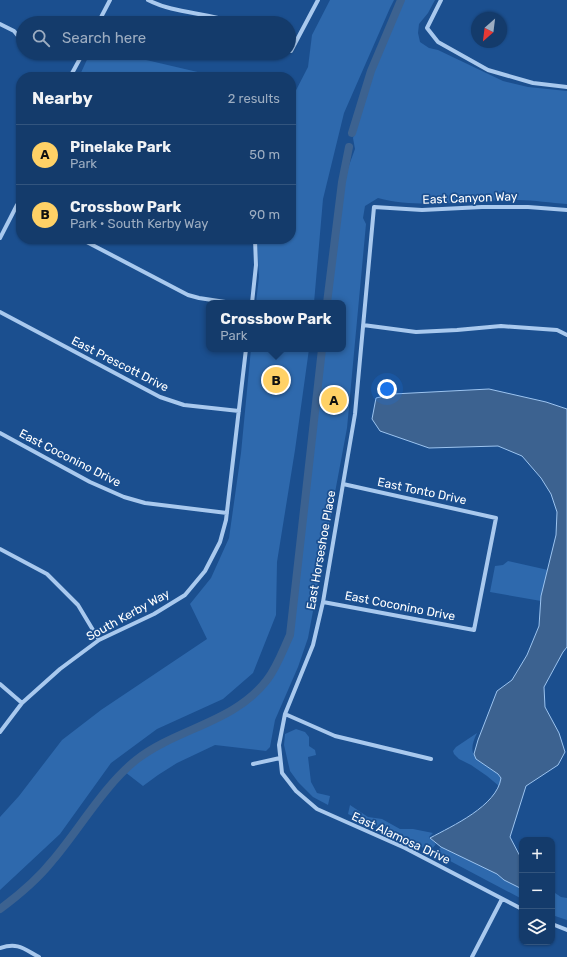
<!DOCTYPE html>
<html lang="en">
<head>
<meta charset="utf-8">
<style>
	:root { --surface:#143b6b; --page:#1d4271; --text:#f1f3f6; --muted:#9dadc1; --line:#33557e; --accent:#ffd166 }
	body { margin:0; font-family:Rubik,sans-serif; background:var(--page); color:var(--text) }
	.controls { position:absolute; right:12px; bottom:12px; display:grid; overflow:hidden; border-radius:8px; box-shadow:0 1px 3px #0004 }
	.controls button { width:36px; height:36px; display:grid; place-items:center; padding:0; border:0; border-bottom:1px solid var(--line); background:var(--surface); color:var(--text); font:20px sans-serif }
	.compass { position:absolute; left:471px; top:12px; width:36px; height:36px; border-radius:50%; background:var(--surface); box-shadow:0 1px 3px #0004; rotate:208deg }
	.you { position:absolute; left:387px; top:389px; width:14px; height:14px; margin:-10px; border:3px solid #fff; border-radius:50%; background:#1a73e8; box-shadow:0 0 0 6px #1a73e833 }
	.badge { display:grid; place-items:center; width:26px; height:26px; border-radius:50%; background:var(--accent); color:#111; font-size:13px; font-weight:700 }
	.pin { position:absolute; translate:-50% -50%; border:2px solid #fff; box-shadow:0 1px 4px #0006 }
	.popup { position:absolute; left:206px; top:300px; width:140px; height:52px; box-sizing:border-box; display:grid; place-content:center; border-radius:8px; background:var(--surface); filter:drop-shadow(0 1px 3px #0005); font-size:13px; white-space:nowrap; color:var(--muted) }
	.popup b { font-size:15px; color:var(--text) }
	.popup::after { content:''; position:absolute; left:50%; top:100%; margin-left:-8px; border:8px solid transparent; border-top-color:var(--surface) }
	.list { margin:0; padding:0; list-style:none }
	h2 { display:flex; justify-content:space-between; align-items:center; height:52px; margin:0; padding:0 16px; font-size:17px }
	h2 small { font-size:13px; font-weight:400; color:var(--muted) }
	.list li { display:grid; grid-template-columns:26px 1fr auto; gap:12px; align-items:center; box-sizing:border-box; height:60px; padding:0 16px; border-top:1px solid var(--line) }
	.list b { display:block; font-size:15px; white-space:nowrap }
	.list p { margin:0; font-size:13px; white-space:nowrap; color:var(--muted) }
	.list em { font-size:13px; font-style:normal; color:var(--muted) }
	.icon { flex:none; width:22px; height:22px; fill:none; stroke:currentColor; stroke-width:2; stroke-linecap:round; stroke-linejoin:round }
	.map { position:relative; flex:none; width:567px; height:957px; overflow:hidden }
	.search { position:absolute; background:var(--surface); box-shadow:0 1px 3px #0004; left:16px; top:16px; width:280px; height:44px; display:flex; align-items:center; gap:10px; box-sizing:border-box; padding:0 14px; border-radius:22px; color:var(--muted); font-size:15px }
	.panel { position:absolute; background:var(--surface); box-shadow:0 1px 3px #0004; left:16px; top:72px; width:280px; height:172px; border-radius:16px }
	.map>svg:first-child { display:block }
	.green { fill:#2e69ad }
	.water { fill:#3c6290; stroke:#9cc4f0 }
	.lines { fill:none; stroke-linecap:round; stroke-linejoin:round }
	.canal { stroke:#3c6290; stroke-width:8 }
	.street { stroke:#a9c9ee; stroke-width:4 }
	.labels { text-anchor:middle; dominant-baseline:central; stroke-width:3.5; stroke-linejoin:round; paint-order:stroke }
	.street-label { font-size:12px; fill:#fff; stroke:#1b4f8f }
</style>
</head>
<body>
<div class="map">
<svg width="567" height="957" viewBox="0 0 567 957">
	<rect width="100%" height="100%" fill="#1b4f8f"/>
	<!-- green -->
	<path class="green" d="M330 0H394L390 8 344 113 323 199 314 303H256L259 277 257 239H291V100L308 67 312 35Z
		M404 0H435L428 13 419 24 418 33 420 42 429 48 438 50 503 81 528 87 567 91V204C551 203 534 200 518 200 473 199 422 210 378 198L365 206 363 218 366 224 347 428 308 638 298 667 275 720 270 747 266 751 215 745 177 763 158 775 143 786 125 772C134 764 144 756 154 749 173 737 195 732 215 722 251 705 277 676 290 638 293 629 293 618 295 608L323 349H343V303H329L344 179 355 149 353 138 374 67Z
		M90 53H131L142 59 219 77H79Z
		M251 349H309L295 450 277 562 276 615 253 673 223 699 157 729 111 763 60 834 0 890V817L19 796 62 740 101 710 207 639 190 604 211 578 229 538 241 453Z
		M508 561 548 570 541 601 490 592 495 566 503 565Z
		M296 729 305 732 309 737V746L315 750 316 755 308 757 311 782 317 793 330 796 328 805 313 797 298 782 290 771 284 745 285 734Z
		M477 733C462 763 487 760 501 778L499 786 487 776 471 765 459 759 454 754 453 751 456 747Z
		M350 805 368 817 382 819 400 829H413L433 833 429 837 436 844 430 851 348 814Z
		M441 847 497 874 504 880 522 889V899L435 853Z
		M552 891 561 897 567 898V920L552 915Z"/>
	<!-- water -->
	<path class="water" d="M489 389 546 402 567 409V647L563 652 544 687 545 707 559 733 565 752 558 765 526 786 510 837 522 860V889L504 880 497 874 441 847 430 838C452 826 497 806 501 778L498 774 476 759 474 754 478 740 497 691 512 680 527 655 539 626 541 596 556 535 557 512 551 494 541 478 522 456 498 446 429 448 380 431 372 419 376 398 393 394Z"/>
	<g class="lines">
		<!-- canal -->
		<path class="canal" d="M352 133 371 71 401 0
			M327 303 342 182 349 147
			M0 909C19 895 38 879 53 860 80 828 104 786 136 760 177 728 234 723 267 680 277 667 283 650 290 635L322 349"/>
		<!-- street -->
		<path class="street" d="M148 0C175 14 207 12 235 23
			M441 0 427 28 438 42 488 70 533 83 567 87
			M98 23 110 0
			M0 24 14 31 23 42
			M289 50 291 51 318 0
			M70 77 83 53
			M0 238 17 205 21 207
			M81 239 188 295 199 298 232 303
			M252 303 256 265 255 239
			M0 312 160 397 184 405 239 411
			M363 325 416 332 457 330 501 326 557 330 567 335
			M0 433 90 482 124 497 145 503 227 513
			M0 549 47 574 78 605 99 640
			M323 602 474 630 496 518 343 484
			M0 684 22 703
			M285 714 335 736 431 759
			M0 732 22 703 60 669 99 640 154 614 185 595 205 571 220 542 226 520 246 349
			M253 764 280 758
			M522 909 405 848 317 809 296 791 282 773 279 745 285 714 313 645 323 602 343 484 355 414 374 207 422 210 482 207H528L567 210
			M552 924 567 930
			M0 948C18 942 24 949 39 957
			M472 957 502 899"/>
	</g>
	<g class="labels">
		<!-- street labels -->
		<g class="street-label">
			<text transform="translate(470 198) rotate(-2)">East Canyon Way</text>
			<text transform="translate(120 364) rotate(27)">East Prescott Drive</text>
			<text transform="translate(70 458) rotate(27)">East Coconino Drive</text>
			<text transform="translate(422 491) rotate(12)">East Tonto Drive</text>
			<text transform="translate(321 550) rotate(-80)">East Horseshoe Place</text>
			<text transform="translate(400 606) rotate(11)">East Coconino Drive</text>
			<text transform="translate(128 615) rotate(-29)">South Kerby Way</text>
			<text transform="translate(401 838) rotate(25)">East Alamosa Drive</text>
		</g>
	</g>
</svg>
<div class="controls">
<button>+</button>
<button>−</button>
<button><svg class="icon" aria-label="layers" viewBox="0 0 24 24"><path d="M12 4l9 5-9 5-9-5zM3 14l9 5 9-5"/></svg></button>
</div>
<svg class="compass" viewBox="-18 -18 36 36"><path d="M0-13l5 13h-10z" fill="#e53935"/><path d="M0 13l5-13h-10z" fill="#9dadc1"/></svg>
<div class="you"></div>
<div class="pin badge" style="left:334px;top:400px">A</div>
<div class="pin badge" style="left:276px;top:380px">B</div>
<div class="popup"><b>Crossbow Park</b>Park</div>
<div class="search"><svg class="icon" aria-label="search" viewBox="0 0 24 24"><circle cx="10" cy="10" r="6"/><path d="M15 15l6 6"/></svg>Search here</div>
<section class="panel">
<h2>Nearby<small>2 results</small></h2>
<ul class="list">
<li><span class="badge">A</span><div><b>Pinelake Park</b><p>Park</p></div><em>50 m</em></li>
<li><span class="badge">B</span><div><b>Crossbow Park</b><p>Park · South Kerby Way</p></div><em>90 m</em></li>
</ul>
</section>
</div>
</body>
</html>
